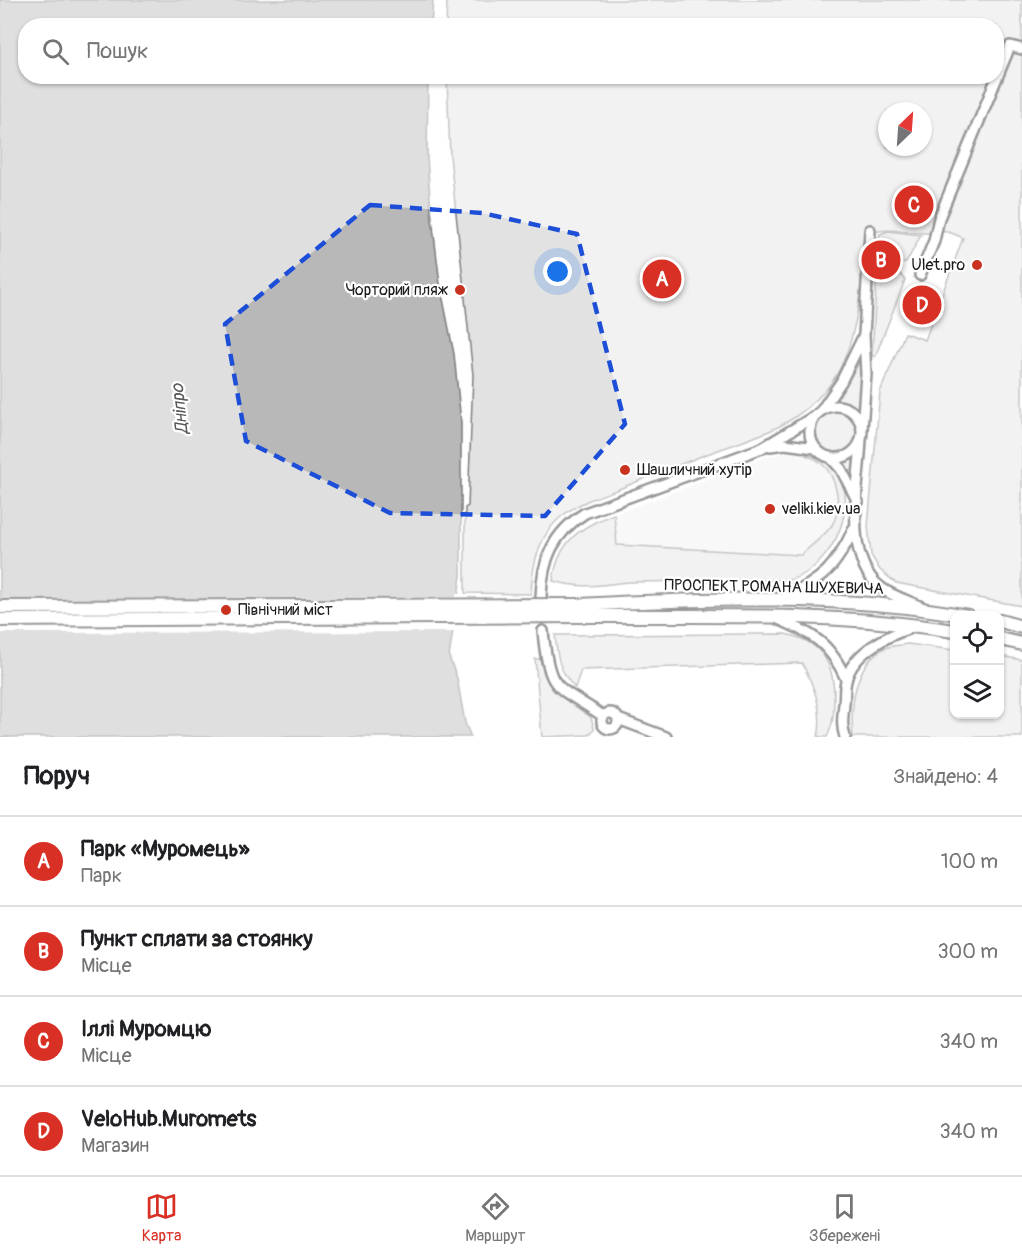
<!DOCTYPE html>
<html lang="uk">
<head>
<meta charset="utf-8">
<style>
	:root { --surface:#fff; --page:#f2f2f2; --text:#202124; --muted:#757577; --line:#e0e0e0; --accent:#d93025 }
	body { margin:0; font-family:Pangolin,sans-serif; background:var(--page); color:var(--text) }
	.controls { position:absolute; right:18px; bottom:18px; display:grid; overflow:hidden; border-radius:12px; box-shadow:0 2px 4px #0004 }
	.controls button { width:54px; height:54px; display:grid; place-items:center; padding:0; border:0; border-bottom:2px solid var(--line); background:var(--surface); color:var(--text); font:30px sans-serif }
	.compass { position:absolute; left:878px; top:102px; width:54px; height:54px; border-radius:50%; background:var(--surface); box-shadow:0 2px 4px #0004; rotate:25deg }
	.you { position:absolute; left:558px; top:272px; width:21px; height:21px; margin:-15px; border:4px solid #fff; border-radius:50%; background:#1a73e8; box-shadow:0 0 0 9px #1a73e833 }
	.badge { display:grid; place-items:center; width:39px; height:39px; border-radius:50%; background:var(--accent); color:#fff; font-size:20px; font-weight:700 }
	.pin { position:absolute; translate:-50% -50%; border:3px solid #fff; box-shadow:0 2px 6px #0006 }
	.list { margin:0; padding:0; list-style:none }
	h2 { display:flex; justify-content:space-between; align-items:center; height:78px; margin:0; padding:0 24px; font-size:26px }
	h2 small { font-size:20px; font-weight:400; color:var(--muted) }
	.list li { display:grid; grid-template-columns:39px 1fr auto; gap:18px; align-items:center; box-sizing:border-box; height:90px; padding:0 24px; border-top:2px solid var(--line) }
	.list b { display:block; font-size:22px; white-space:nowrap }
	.list p { margin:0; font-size:20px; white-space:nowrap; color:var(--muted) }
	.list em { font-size:20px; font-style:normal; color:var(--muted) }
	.icon { flex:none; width:33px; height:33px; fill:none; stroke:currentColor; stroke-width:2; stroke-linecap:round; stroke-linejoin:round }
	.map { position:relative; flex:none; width:1022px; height:737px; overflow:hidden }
	.search { position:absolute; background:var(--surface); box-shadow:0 2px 4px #0004; left:18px; right:18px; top:18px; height:66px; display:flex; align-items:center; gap:15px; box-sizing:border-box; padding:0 21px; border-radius:24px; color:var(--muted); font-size:22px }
	.sheet { height:438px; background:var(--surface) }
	nav { display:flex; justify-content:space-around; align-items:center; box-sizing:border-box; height:84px; border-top:2px solid var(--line); background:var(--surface); font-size:16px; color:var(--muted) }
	nav a { display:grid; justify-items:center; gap:3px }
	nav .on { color:var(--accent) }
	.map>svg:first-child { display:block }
	.built { fill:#f0f0f0 }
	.green { fill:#e2e2e2; stroke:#7f7f7f; stroke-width:1.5; fill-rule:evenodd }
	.water { fill:#b8b8b8; stroke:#7a7a7a; stroke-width:1.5 }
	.pier { fill:#fff }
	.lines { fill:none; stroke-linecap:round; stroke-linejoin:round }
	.minor-casing { stroke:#1c1c1c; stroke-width:14 }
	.major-casing { stroke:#1c1c1c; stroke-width:16 }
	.minor { stroke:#fff; stroke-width:9 }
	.major { stroke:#fff; stroke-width:12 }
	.major-bridge-casing { stroke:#1c1c1c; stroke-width:16; stroke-linecap:butt }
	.major-bridge { stroke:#fff; stroke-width:12 }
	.marked { fill:none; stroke:#1d4ed8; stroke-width:4.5; stroke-dasharray:12 8; stroke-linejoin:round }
	.poi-dot { fill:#c8321e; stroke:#fff; stroke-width:2 }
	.labels { text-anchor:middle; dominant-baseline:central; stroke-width:4.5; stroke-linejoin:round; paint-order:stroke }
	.poi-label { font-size:16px; fill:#1c1c1c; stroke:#fff; text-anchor:start }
	.street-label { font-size:16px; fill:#1c1c1c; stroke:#fff }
	.water-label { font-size:18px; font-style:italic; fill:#5a5a5a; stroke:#fff }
</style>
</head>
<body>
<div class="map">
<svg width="1022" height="737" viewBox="0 0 1022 737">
	<rect width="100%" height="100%" fill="#fff"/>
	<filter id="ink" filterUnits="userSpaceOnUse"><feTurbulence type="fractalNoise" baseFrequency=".0167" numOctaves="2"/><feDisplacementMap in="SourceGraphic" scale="12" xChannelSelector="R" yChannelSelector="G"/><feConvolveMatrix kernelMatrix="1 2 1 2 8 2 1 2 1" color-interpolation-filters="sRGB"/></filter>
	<g filter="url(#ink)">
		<!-- built -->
		<path class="built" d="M788 452 804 454 821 462 831 475 837 490V505L833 524 801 555 617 545 614 514 771 455Z"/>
		<!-- green -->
		<path class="green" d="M447 0H1022V606L896 583 880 570 871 555 868 526 880 392 905 333 925 340 963 238C940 227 944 234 923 233 900 232 891 227 867 234 861 281 859 349 828 387 793 429 756 436 707 454 678 465 648 477 619 489 599 496 578 503 562 516 538 535 532 566 531 594L465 593V508L468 506 473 375 450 156 447 77 996 76V26H446ZM887 111H923V147H887Z
			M888 231 921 235 906 263 897 264 877 246 880 234Z
			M886 267 898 271 905 280 875 357 872 355 877 272Z
			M859 363H862L861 411 845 402 836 401Z
			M816 432a21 21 0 1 1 42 0a21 21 0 1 1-42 0Z
			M804 454C876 465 843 567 789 580 736 581 684 581 631 582 598 584 588 590 553 581 558 542 579 527 614 514L617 545 801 555C811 545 825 536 832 525 843 507 837 476 821 463 817 459 809 457 804 454Z
			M858 455 854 479 842 460Z
			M785 634C823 641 835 665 834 701 834 713 833 726 827 737H818C824 711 814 686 802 663L581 670 575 688C559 672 557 656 555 635Z
			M908 644 954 650V714H1000V656L1022 660V737H853C850 708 854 662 885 648 892 645 901 645 908 644Z
			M535 659H540C551 693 562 698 591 717L594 729 589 735 542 737Z"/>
		<!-- water -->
		<path class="water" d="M0 0H433L431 25 26 26V76L428 77 427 158 431 210 440 284 454 354 461 422V576L449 657 457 678 465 723 471 737H0Z"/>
		<!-- pier -->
		<path class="pier" d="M456 594H461L454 632 0 633V599L456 597Z"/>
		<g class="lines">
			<!-- minor casing -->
			<g class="minor-casing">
				<path id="minor" d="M920 275 934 241 939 218 1010 46 1022 49
					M810 432a26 26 0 1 1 52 0a26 26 0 1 1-52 0Z
					M823 408 841 382 863 337
					M862 430 866 374 864 335 870 230
					M861 438C860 483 841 555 880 587 891 596 909 601 922 607
					M770 446 785 444 815 448
					M830 457 841 469 858 502
					M541 597C542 560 553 533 585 513L762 448 815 416
					M784 598C823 580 836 567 854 528
					M776 618C812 634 829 641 846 679
					M543 631C549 694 556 684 603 716
					M602 721a8 8 0 1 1 16 0a8 8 0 1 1-16 0Z
					M618 719 666 737
					M845 737C841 725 843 716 844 704 845 697 844 688 846 681 852 652 890 634 914 627"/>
			</g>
			<!-- major casing -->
			<g class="major-casing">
				<path id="major" d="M579 605C705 598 844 594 968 616
					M579 616C704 617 832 611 954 631
					M1000 621 1022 627
					M1000 639 1022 644"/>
			</g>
			<!-- minor -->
			<use href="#minor" class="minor"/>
			<!-- major -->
			<use href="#major" class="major"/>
			<!-- major-bridge casing -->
			<g class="major-bridge-casing">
				<path id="major-bridge" d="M0 607 579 605
					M0 620 579 616"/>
			</g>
			<!-- major-bridge -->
			<use href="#major-bridge" class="major-bridge"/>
		</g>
	</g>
	<!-- marked area -->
	<path d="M0 0H1022V737H0ZM370 205 482 213 577 234 625 424 545 516 390 513 246 441 225 324Z" fill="#fff" fill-opacity=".55" fill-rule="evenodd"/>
	<path class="marked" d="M370 205 482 213 577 234 625 424 545 516 390 513 246 441 225 324Z"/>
	<!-- markers -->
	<g class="poi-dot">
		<circle cx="977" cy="265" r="6"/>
		<circle cx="460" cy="290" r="6"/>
		<circle cx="625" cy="470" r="6"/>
		<circle cx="770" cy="509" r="6"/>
		<circle cx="226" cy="610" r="6"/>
	</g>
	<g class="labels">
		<!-- poi labels -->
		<g class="poi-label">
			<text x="965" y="265" text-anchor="end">Ulet.pro</text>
			<text x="448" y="290" text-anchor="end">Чорторий пляж</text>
			<text x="637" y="470">Шашличний хутір</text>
			<text x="782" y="509">veliki.kiev.ua</text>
			<text x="238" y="610">Північний міст</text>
		</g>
		<!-- street labels -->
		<g class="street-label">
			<text transform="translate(774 587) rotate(1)">ПРОСПЕКТ РОМАНА ШУХЕВИЧА</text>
		</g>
		<!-- water labels -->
		<g class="water-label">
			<text transform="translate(180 409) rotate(-96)">Дніпро</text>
		</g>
	</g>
</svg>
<div class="controls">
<button><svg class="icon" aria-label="locate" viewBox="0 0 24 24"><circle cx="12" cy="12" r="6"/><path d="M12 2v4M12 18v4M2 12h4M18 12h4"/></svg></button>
<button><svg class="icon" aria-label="layers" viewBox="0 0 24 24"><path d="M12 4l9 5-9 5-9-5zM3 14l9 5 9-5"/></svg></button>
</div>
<svg class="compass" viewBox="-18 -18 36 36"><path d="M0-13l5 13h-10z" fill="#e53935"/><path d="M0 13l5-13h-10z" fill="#757577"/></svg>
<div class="you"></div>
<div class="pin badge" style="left:662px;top:279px">A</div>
<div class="pin badge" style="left:881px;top:260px">B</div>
<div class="pin badge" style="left:914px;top:205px">C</div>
<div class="pin badge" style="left:922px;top:305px">D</div>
<div class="search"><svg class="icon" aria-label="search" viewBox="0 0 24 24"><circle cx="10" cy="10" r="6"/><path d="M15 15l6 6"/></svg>Пошук</div>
</div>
<section class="sheet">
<h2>Поруч<small>Знайдено: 4</small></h2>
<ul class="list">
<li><span class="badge">A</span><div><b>Парк «Муромець»</b><p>Парк</p></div><em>100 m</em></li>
<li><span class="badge">B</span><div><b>Пункт сплати за стоянку</b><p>Місце</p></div><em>300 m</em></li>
<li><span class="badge">C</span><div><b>Іллі Муромцю</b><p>Місце</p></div><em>340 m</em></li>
<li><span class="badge">D</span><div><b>VeloHub.Muromets</b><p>Магазин</p></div><em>340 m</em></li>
</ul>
</section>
<nav>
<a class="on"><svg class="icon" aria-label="map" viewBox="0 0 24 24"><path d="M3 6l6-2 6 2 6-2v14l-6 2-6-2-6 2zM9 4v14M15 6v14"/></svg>Карта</a>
<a><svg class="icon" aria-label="directions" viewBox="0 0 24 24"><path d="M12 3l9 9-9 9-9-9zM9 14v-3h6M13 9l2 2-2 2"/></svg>Маршрут</a>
<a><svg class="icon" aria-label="saved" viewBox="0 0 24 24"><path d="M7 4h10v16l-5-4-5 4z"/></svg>Збережені</a>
</nav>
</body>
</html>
